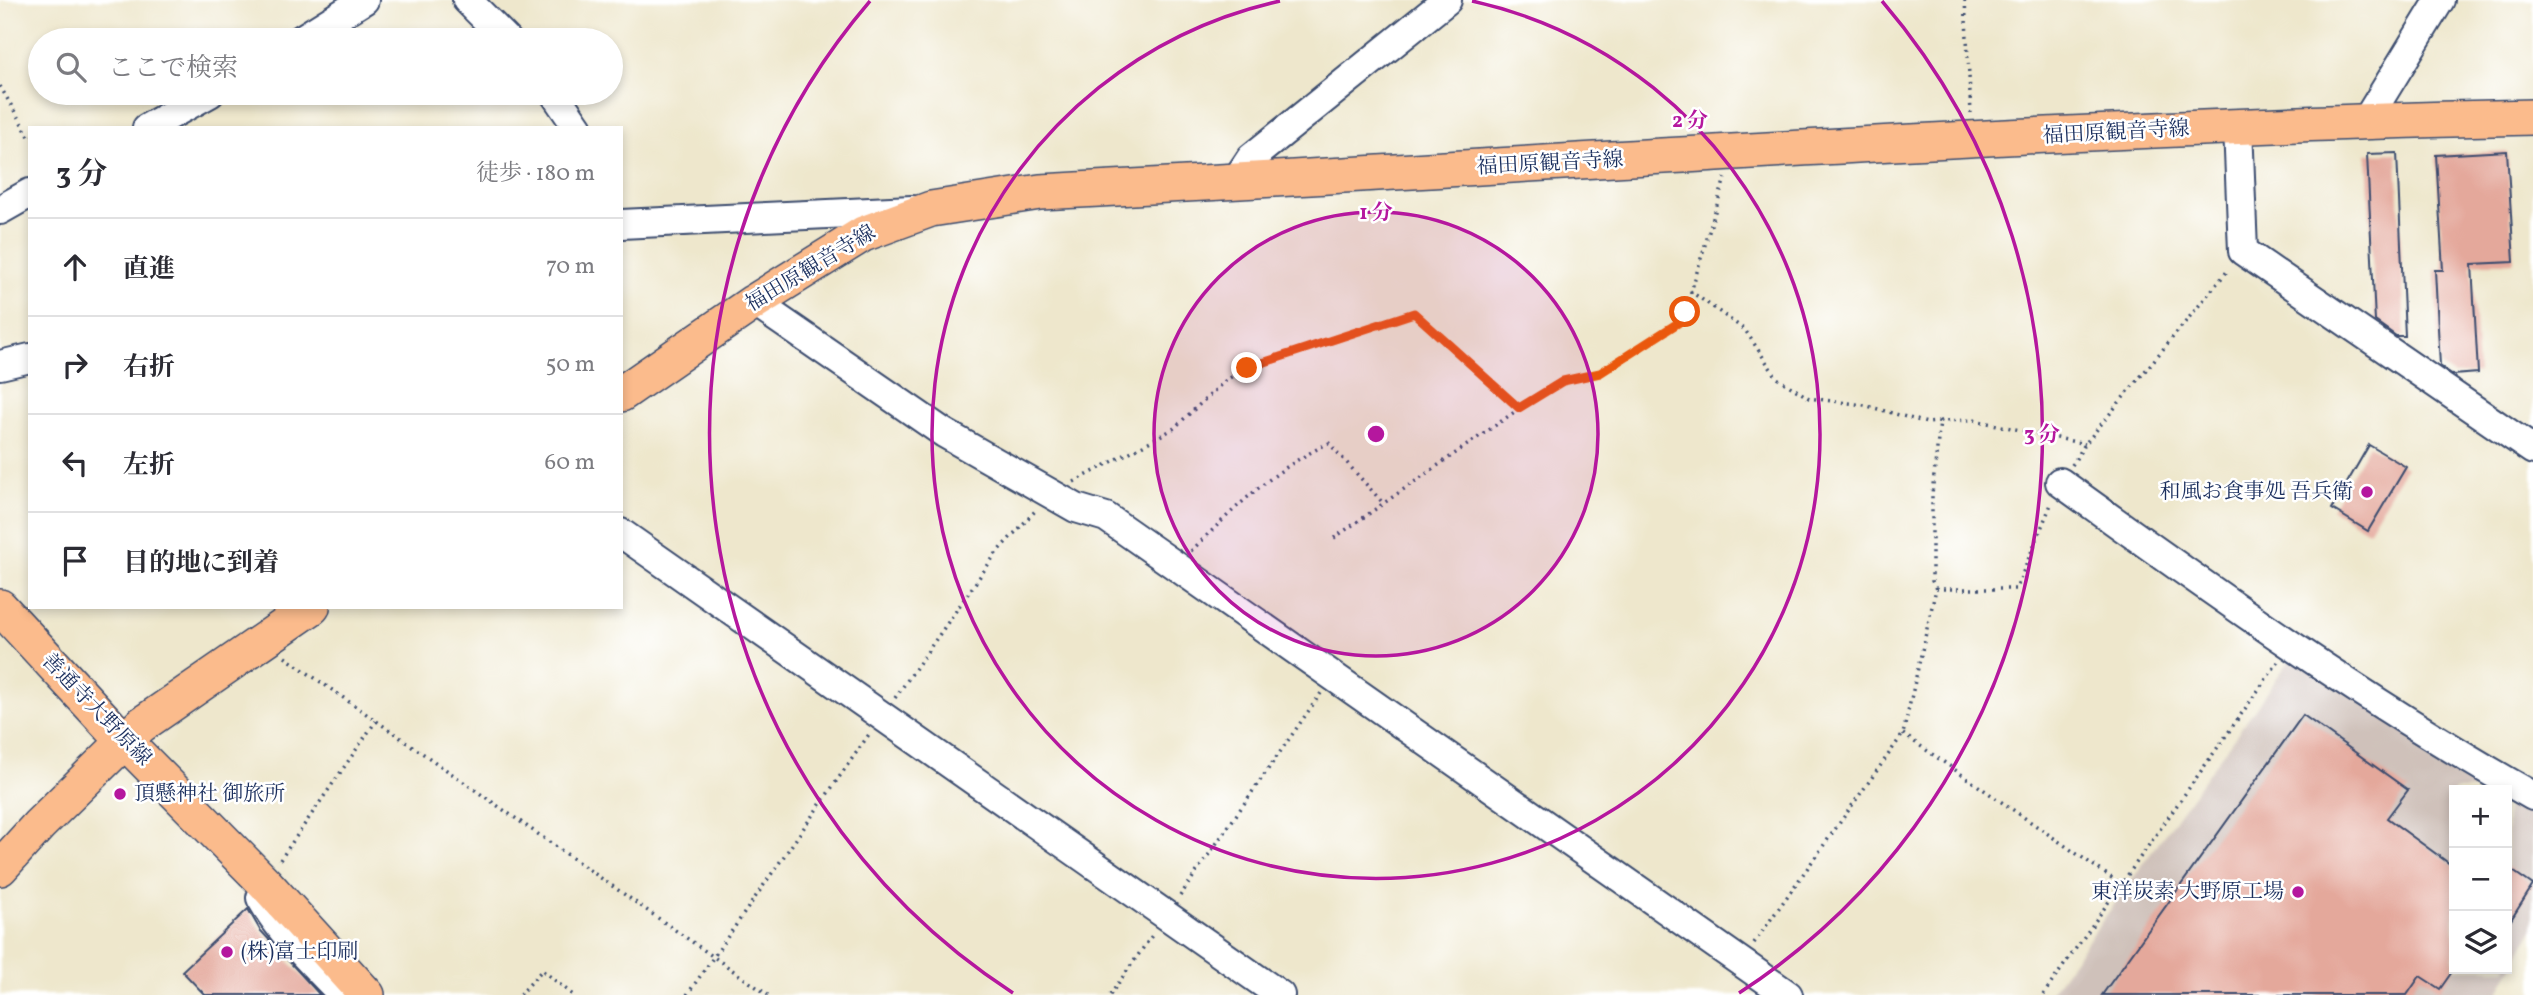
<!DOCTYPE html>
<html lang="ja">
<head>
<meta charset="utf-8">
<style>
	:root { --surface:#fff; --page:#f2f2f3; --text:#2b2b33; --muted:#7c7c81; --line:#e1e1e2 }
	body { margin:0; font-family:Vollkorn,"Noto Serif JP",serif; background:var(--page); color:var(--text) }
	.controls { position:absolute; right:21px; bottom:21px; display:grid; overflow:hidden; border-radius:0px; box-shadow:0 4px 10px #0003 }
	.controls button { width:63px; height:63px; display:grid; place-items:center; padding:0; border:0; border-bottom:2px solid var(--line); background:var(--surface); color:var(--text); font:35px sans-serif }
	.stop { position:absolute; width:21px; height:21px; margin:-16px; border:5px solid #ea580c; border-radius:50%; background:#fff }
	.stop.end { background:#ea580c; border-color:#fff; box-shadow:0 2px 7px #0008 }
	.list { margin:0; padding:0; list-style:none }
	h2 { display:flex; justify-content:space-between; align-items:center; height:91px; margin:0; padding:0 28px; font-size:30px }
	h2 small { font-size:23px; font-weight:400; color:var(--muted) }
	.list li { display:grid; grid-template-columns:46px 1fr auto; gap:21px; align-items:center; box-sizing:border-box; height:98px; padding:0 28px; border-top:2px solid var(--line) }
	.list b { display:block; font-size:26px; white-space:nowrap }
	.list em { font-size:23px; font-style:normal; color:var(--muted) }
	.icon { flex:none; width:38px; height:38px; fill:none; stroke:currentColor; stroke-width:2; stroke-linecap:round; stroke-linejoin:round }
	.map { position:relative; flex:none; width:2533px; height:995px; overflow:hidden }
	.search { position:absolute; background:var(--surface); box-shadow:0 4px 10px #0003; left:28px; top:28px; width:595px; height:77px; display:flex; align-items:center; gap:18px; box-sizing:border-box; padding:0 24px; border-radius:38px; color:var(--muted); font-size:26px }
	.panel { position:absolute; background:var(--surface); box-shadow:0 4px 10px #0003; left:28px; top:126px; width:595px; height:483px; border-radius:0px }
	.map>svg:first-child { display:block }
	.industrial { fill:#cfc1ba }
	.building { fill:#e4a89b }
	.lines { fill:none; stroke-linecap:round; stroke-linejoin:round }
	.minor-casing { stroke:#3b4b6e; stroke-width:32 }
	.major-casing { stroke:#3b4b6e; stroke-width:38 }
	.path { stroke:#3b4b6e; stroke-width:3.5; stroke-dasharray:2 5; stroke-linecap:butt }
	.minor { stroke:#fff; stroke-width:28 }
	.major { stroke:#fbbb8c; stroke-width:35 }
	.route { stroke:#ea580c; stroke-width:9 }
	.ring { fill:none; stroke:#b5179e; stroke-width:3.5 }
	.poi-dot { fill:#b5179e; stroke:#fff; stroke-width:2.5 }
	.labels { text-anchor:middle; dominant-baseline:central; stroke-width:5; stroke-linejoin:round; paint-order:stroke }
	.street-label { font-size:21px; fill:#1b2f5e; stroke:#fff }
	.poi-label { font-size:21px; fill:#1b2f5e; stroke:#fff; text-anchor:end }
	.centre { fill:#b5179e; stroke:#fff; stroke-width:3.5 }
	.ring-label { font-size:21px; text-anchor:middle; font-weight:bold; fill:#b5179e; stroke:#fff; stroke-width:5; stroke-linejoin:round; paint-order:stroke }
</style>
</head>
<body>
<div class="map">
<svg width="2533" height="995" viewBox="0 0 2533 995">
	<rect width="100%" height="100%" fill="#fff"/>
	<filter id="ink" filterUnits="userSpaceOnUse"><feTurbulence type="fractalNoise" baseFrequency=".0143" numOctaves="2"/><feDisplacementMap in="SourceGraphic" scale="14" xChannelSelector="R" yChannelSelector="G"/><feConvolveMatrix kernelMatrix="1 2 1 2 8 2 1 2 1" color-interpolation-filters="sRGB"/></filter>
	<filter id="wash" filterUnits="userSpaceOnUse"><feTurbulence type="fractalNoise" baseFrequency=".00686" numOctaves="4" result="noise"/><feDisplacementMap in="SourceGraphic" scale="28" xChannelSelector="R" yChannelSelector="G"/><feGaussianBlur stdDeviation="1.57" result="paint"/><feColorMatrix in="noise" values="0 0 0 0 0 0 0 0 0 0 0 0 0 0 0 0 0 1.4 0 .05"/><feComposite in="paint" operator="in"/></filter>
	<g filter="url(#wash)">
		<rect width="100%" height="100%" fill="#eee7cc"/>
		<!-- industrial -->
		<path class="industrial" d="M2292 657 2506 790H2454V969H2507V791L2533 807V929L2499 992 2504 995H2049Z"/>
		<g id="blocks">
			<!-- building -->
			<path class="building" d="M2507 151 2514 262 2472 264 2478 373 2453 375 2440 366 2435 270H2443L2436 155Z
				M2397 153 2405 336H2396L2375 321 2367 154Z
				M2369 445 2406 467 2368 531 2332 509Z
				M2303 715 2408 790 2387 818 2454 867V969L2440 989 2420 976 2407 995H2102Z
				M2507 867 2533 885 2507 926Z
				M248 909 260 930 320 995H205L182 971Z"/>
		</g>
	</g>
	<g filter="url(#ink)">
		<use href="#blocks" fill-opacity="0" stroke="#3b4b6e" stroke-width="2"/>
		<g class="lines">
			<!-- minor casing -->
			<g class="minor-casing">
				<path id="minor" d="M467 0 507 40
					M300 40 364 0
					M554 93 578 128
					M2366 121 2440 0
					M2238 127 2243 251 2533 450
					M147 128 210 93
					M1235 182 1251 158 1447 0
					M0 210 30 193
					M621 224 912 210
					M754 302 944 433 1076 508 1106 517 1788 995
					M0 365 30 358
					M2060 482C2214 593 2368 703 2533 796
					M621 533 1280 995
					M261 898C282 935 314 965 343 995"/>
			</g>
			<!-- major casing -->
			<g class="major-casing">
				<path id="major" d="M621 394 754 302 863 234 931 209 1040 192C1538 166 2035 128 2533 117
					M0 607 109 725 265 883 367 995
					M0 868 39 825 141 725 312 607"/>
			</g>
			<!-- path -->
			<path class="path" d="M1965 0 1971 113
				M0 86 30 138
				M1690 291 1745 330 1777 378 1809 398 1864 405 1927 423 1939 422
				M2072 465 2085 444 2229 269
				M1074 482 1173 429 1226 380 1247 368 1414 313 1519 408
				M1334 538 1546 390 1563 381 1599 373 1678 323 1685 312 1725 178
				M1191 551C1236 507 1272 470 1329 443L1383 503
				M1936 589H2016L2052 502
				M285 657 768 995
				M895 698 997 552 1035 511
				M1903 734 2122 885
				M280 860 376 721
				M1180 896 1321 693
				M1754 943 1903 734 1936 589 1932 581V494L1940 421 1974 420 2085 444
				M520 995 542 970 573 995
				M687 995 870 733
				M1110 995 1153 934
				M2043 995 2278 662"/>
			<!-- minor -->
			<use href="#minor" class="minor"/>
			<!-- major -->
			<use href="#major" class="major"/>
		</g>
	</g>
	<g class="lines" filter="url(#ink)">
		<!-- route -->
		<path class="route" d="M1247 368 1414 313 1519 408 1563 381 1600 373 1678 323 1685 312"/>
	</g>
	<!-- distance rings -->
	<circle cx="1376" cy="434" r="222" fill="#b5179e" fill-opacity=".12"/>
	<g class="ring">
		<circle cx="1376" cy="434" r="222"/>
		<path d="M1472 1A444 444 0 1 1 1280 1"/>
		<path d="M1013 993A666 666 0 0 1 870 1M1882 1A666 666 0 0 1 1739 993"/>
	</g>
	<!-- markers -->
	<g class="poi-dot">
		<circle cx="2367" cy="492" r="7"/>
		<circle cx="120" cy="794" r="7"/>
		<circle cx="2298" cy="892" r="7"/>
		<circle cx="227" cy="952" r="7"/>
	</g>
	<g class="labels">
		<!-- street labels -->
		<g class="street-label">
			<text transform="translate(2116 133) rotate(-3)">福田原観音寺線</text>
			<text transform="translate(1550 164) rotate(-3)">福田原観音寺線</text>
			<text transform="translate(811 269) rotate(-31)">福田原観音寺線</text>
			<text transform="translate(96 710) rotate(46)">善通寺大野原線</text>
		</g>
		<!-- poi labels -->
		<g class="poi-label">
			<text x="2353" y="492">和風お食事処 吾兵衛</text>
			<text x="134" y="794" text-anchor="start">頂懸神社 御旅所</text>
			<text x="2284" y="892">東洋炭素 大野原工場</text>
			<text x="241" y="952" text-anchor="start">(株)富士印刷</text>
		</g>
	</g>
	<circle cx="1376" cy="434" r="10" class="centre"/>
	<g class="ring-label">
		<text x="1690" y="127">2 分</text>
		<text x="1376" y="219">1 分</text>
		<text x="2042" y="441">3 分</text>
	</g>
</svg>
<div class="controls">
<button>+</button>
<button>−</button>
<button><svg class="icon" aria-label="layers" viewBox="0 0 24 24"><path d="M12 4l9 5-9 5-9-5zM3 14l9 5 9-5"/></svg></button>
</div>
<div class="stop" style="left:1685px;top:312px"></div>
<div class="stop end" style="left:1247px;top:368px"></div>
<div class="search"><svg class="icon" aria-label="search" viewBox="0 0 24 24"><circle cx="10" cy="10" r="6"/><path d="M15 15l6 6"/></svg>ここで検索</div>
<section class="panel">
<h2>3 分<small>徒歩 · 180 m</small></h2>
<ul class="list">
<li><svg class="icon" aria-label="ahead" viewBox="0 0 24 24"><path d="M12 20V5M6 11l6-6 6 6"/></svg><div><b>直進</b></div><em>70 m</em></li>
<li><svg class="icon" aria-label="right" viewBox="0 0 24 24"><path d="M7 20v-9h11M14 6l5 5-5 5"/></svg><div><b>右折</b></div><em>50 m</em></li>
<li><svg class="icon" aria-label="left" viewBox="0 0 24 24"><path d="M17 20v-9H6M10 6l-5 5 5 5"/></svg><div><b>左折</b></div><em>60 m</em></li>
<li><svg class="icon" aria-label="arrive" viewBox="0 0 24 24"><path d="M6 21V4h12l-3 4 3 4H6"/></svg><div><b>目的地に到着</b></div></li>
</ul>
</section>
</div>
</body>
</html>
